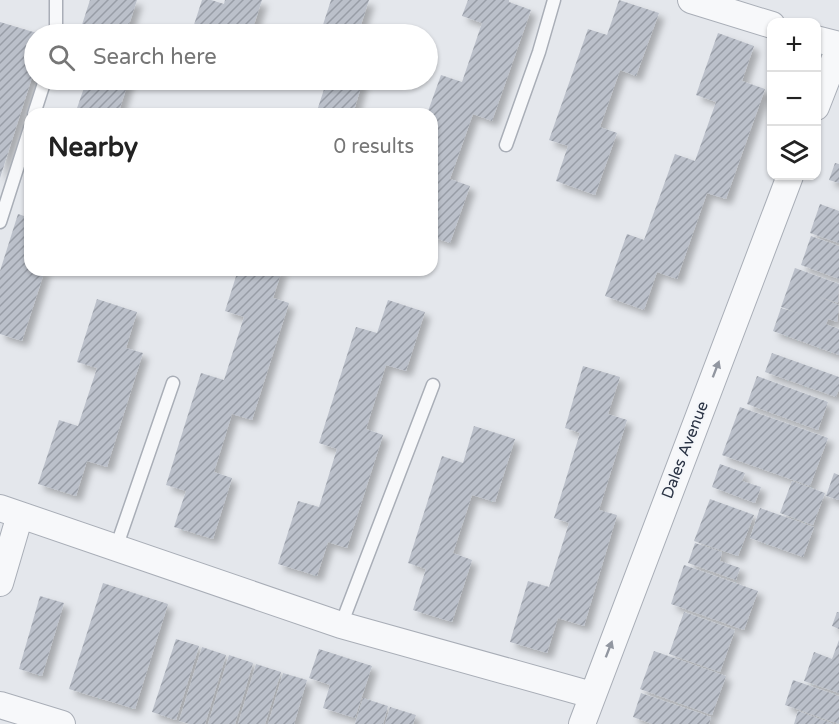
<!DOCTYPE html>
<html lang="en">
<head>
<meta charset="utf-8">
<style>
	:root { --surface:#fff; --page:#f2f2f2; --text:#222; --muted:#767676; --line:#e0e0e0 }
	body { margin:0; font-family:"Varela Round",sans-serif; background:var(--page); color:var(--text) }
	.controls { position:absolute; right:18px; top:18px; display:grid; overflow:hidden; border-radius:12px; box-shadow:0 2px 4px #0004 }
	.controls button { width:54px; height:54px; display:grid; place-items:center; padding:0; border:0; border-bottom:2px solid var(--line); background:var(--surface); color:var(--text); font:30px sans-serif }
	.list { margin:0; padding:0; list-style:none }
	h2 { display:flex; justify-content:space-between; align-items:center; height:78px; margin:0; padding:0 24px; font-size:26px }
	h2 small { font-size:20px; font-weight:400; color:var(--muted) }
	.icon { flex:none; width:33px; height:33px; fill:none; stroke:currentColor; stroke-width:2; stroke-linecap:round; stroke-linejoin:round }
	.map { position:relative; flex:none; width:839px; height:724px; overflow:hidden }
	.search { position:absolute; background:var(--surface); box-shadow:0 2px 4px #0004; left:24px; top:24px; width:414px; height:66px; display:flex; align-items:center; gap:15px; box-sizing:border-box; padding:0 21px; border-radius:33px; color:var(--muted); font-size:22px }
	.panel { position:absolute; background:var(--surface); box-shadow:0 2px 4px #0004; left:24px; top:108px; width:414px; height:168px; border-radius:18px }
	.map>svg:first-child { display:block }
	.building { fill:url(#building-hatch); filter:url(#shadow) }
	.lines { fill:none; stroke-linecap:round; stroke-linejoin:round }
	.lane-casing { stroke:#a9aeb7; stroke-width:15 }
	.street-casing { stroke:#a9aeb7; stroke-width:28 }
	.lane { stroke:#f7f8fa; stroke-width:12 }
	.street { stroke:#f7f8fa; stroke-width:26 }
	.oneway { fill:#9196a0 }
	.labels { text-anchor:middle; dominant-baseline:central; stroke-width:4.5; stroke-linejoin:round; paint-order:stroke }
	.street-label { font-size:16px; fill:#2b3445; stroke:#f4f6f9 }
</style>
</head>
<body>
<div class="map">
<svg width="839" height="724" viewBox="0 0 839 724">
	<defs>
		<pattern id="building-hatch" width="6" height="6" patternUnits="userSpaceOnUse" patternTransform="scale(1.5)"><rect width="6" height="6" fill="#bbc0ca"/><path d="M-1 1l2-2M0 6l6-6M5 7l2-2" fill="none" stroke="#989da6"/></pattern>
		<filter id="shadow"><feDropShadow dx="5.5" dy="5.5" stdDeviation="3" flood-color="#0004"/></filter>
	</defs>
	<rect width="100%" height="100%" fill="#e4e7ec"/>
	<!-- building -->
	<path class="building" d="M90 0H137L126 34H79Z
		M202 0H211L224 4 225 0H262L251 34 231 31 230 34H191Z
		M331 0H369L358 34H320Z
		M468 0H509V2L531 10 492 121 473 114 450 179 470 186 450 243 432 237V114H427L441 75 462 82 482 23 462 16Z
		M619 0 659 13 636 76 620 70 600 127 617 133 595 195 556 181 568 146 549 140 588 29 607 35Z
		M0 22 40 34H34V71L0 178Z
		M718 33 754 46 742 81 765 89 726 199 707 193 677 279 657 272 644 310 605 296 627 234 644 240 675 154 695 161 716 102 696 95Z
		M80 80H129L118 114H75L86 82Z
		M327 80H363L353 114H316Z
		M835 163 839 164V183L829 180Z
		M820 204 839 211V243L810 233Z
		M18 214 30 218V270H45L22 341 0 334V271Z
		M811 236 839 246V279L801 265Z
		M795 268 839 284 838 303 817 296 839 305 837 322 828 319 826 324 839 329V355L773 331 781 308 804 315 781 307Z
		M238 270H282L273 298 289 303 252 420 232 414 214 472 232 478 213 539 174 527 186 491 166 485 201 373 224 380 244 317 225 311Z
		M97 299 137 312 126 348 143 353 107 467 87 461 76 496 38 484 59 420 78 426 97 368 77 362Z
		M388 300 425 312 406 371 386 365 366 429 383 435 347 548 328 542 317 576 278 564 298 501 319 507 337 449 319 443 356 327 377 333Z
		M772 353 839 377V389L836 397 765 372Z
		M583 366 620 377 608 414 627 420 599 510 617 515 584 626 558 618 547 653 510 642 528 581 549 587 569 523 554 518 580 433 565 428Z
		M757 376 828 402 818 430 747 404Z
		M740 407 828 438 810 486 722 455Z
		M474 426 515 439 495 502 472 495 453 553 472 560 452 622 413 610 426 569 408 563 442 456 463 463Z
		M720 464 745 473 742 481 761 487 755 503 712 487Z
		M834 473 839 475V500L826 496Z
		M792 481 825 493 813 525 780 513Z
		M710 499 754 515 738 556 694 541Z
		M760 508 814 527 803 557 750 538Z
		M695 543 722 552 720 561 740 568 736 580 688 563Z
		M684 565 758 591 744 630 671 604Z
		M103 583 168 604 135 709 69 689Z
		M40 596 64 603 42 676 19 669Z
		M684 612 735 630 720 672 669 654Z
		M837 612H839V629L832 626Z
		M176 639 199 646 176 720 152 712Z
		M839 640V693L804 681 814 652 832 659Z
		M202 647 226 655 205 724H190L179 721Z
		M319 649 372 666 355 718 323 708 330 685 309 678Z
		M654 651 726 676 712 715 640 689Z
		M229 655 253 663 235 724H208Z
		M256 664 281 672 265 724H238Z
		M283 673 307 680 294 724H268Z
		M793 680 839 696V724L785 705Z
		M641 693 711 717 709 724H652L633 717Z
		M363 698 388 706 383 724H355Z
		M390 707 416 715 413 724H385Z
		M798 711 834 724H794Z"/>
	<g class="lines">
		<!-- lane casing -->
		<g class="lane-casing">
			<path id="lane" d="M56 0V34
				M34 114 45 80
				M506 145 539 52 554 0
				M0 222 30 128
				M116 548 173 383
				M341 625 433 385"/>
		</g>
		<!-- street casing -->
		<g class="street-casing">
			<path id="street" d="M691 0 772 25
				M816 39 839 45
				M816 107 839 48
				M0 508 341 625 592 695
				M0 583 20 515
				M0 705 62 724
				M582 724 790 176"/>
		</g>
		<!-- lane -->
		<use href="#lane" class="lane"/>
		<!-- street -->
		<use href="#street" class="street"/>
	</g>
	<!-- one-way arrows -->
	<defs><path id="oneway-solid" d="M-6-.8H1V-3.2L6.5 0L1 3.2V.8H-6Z" transform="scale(1.5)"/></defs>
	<g class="oneway">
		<use href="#oneway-solid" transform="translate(716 369) rotate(-69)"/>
		<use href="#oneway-solid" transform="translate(609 649) rotate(-69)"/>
	</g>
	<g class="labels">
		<!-- street labels -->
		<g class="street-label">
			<text transform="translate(685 450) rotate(-69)">Dales Avenue</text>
		</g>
	</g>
</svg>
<div class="controls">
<button>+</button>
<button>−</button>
<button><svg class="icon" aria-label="layers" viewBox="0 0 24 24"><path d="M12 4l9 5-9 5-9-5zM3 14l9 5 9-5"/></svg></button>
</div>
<div class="search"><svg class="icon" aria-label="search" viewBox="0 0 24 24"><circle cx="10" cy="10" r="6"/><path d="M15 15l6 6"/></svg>Search here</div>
<section class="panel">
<h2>Nearby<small>0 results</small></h2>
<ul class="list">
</ul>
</section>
</div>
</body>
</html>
